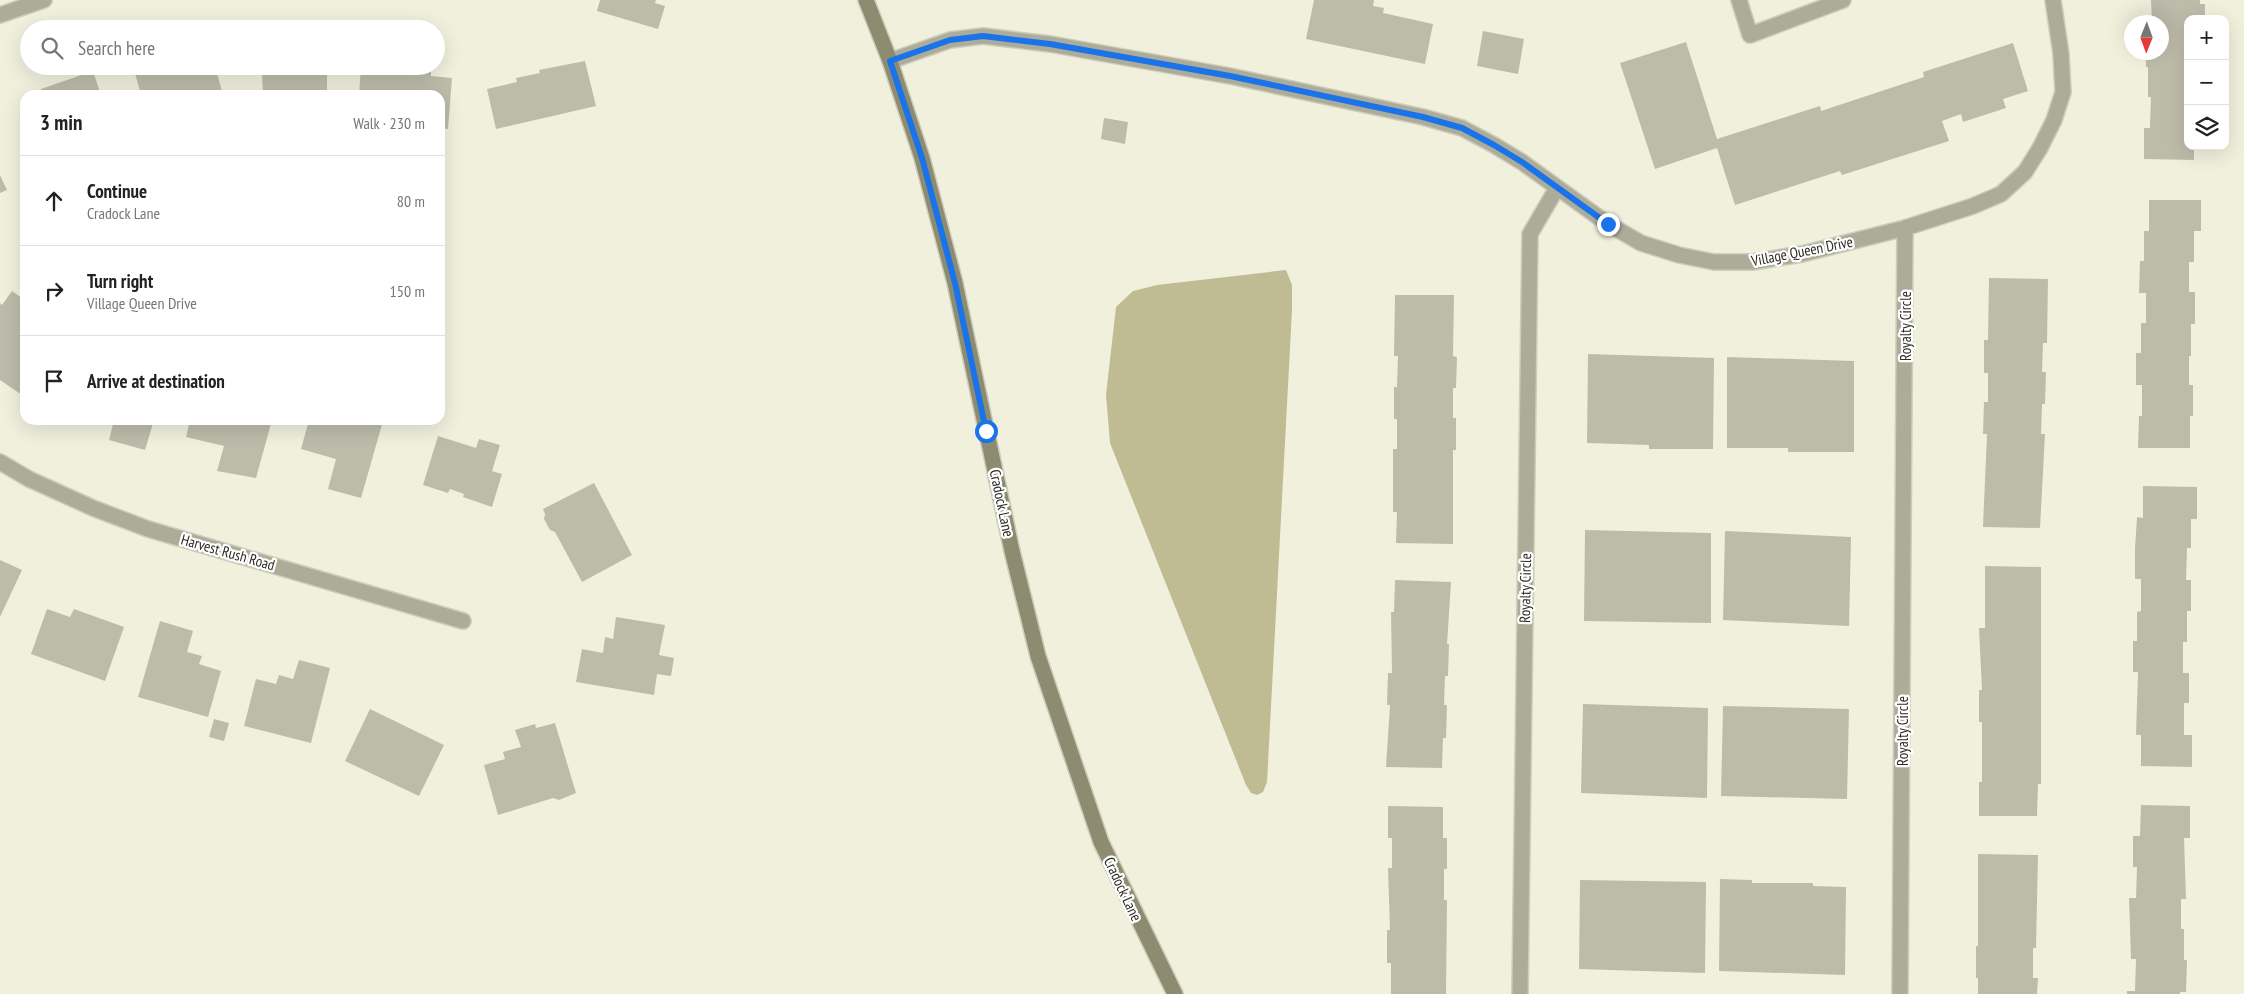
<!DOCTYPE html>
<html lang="en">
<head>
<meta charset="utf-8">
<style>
	:root { --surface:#fff; --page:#f2f2f2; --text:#222; --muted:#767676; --line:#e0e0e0 }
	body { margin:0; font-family:"PT Sans Narrow",sans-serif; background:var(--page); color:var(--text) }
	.controls { position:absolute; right:15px; top:15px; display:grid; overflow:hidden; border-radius:10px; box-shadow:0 5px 20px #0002 }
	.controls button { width:45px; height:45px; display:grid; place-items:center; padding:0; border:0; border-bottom:1px solid var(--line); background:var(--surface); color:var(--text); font:25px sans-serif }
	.compass { position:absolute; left:2124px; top:15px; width:45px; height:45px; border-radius:50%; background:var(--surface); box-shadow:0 5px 20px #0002; rotate:181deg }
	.stop { position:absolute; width:15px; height:15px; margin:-11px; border:4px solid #1a73e8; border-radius:50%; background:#fff }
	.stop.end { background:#1a73e8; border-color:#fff; box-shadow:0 1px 5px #0008 }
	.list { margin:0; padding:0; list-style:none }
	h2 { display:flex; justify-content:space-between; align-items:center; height:65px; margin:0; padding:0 20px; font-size:21px }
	h2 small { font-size:16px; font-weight:400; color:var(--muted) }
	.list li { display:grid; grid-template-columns:32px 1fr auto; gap:15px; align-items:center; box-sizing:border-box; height:90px; padding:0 20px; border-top:1px solid var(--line) }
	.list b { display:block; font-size:19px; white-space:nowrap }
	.list p { margin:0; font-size:16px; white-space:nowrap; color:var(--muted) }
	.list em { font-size:16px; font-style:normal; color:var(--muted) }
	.icon { flex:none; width:28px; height:28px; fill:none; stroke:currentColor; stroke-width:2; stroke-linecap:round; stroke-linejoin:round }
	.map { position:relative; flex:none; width:2244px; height:994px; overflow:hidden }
	.search { position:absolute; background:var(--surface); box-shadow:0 5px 20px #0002; left:20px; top:20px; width:425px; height:55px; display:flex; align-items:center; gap:12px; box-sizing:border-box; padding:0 18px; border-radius:28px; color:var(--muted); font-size:19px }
	.panel { position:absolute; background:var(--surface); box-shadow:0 5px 20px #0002; left:20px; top:90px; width:425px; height:335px; border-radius:15px }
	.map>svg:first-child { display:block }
	.water { fill:#bfbc93 }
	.building { fill:#bdbcab }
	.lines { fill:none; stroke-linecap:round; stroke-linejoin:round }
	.street-casing { stroke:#cdcdbc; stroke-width:18 }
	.secondary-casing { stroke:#cdcdbc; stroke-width:18 }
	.street { stroke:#adac9a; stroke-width:15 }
	.secondary { stroke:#8d8c71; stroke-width:15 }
	.route { stroke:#1a73e8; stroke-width:6 }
	.labels { text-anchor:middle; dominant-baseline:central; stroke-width:4.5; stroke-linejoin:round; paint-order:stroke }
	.street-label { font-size:15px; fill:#2b2b24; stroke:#fff }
</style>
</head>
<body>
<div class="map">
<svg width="2244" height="994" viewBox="0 0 2244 994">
	<rect width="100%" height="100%" fill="#f1f0dd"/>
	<!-- water -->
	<path class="water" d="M1286 270 1292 285V310L1267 782 1263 792 1257 795 1251 793 1246 785 1110 443 1106 395 1116 307 1133 291 1157 285Z"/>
	<!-- building -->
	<path class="building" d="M600 0H656L655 3 665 6 658 29 597 11Z
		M1314 0H1374L1373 6 1384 8 1383 13 1433 24 1425 64 1306 39Z
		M2151 0H2200V4H2205V19H2188V146H2194V160L2144 159V128H2150L2151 97H2148V67H2146V52H2162V22H2152Z
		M1483 31 1524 39 1518 74 1477 66Z
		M1686 42 1717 139 1820 106 1821 111 1924 77 1923 72 2013 43 2028 91 2003 99 2006 108 1963 122 1961 114 1942 121 1949 141 1842 175 1840 171 1735 205 1717 148 1655 169 1620 63Z
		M585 61 596 106 496 129 487 89 517 82 516 78 540 73 539 70Z
		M133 66H172L174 74 202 66H215L223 95H141Z
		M252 66H327V90H284V95H263L262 73 252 74Z
		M361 66H395V74L412 75V70L431 72V76L452 78 448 129 440 128V95H359Z
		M93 71 101 95H43L41 89Z
		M1104 118 1128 122 1125 144 1101 139Z
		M0 175 7 190 0 193Z
		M2149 200H2201V231H2194V262H2189V292H2195V324H2191V356H2189V385H2193V416H2190V448H2138L2139 416H2142V385H2136V353H2141V323H2146V293H2139L2140 261H2144V231H2149Z
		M1989 278 2048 279 2047 343H2043L2042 372H2046L2045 404H2042L2041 434H2045L2040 528 1983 527 1987 434H1983L1984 402H1988V373H1984V340H1988Z
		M12 291 25 300V391L22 395 0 380V303L2 305Z
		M1395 295H1454L1453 356 1457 357 1456 388H1453V418H1456V450H1453V544L1396 543 1397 512H1393V449H1397V419H1394V387H1397L1398 356H1394Z
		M1588 354 1714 358 1713 449H1649V445L1587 443Z
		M1727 357 1854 361V452H1788V448H1727Z
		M114 420H154L145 450 109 440Z
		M190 420H272L256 478 217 471 224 446 186 437Z
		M309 420 383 421 361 498 328 489 336 459 301 449Z
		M438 436 476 448 479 439 500 445 492 471 502 474 492 507 463 497 464 494 450 489 448 493 423 485Z
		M594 483 632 555 582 582 555 532 550 530 544 519 545 514 543 509Z
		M2143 486 2197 487V519H2191V548H2187L2186 580H2191V611H2187V642H2183V673H2189V703H2184V735H2192V767L2141 766V735H2136L2138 672H2133V641H2137V612L2141 611V579H2135V548L2137 517 2143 518Z
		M1585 530 1711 533V623L1584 621Z
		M1725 531 1851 537 1849 626 1723 620Z
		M0 560 22 570 0 617Z
		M1985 566 2041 567V784H2038L2037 816H1979V782H1982V722H1979V690H1982L1979 628H1985Z
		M1395 580 1451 582 1447 644H1449L1448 676H1445L1444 705H1447L1446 738H1443L1442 768 1386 767 1390 705H1387L1388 673H1392L1391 612H1394Z
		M47 609 70 617 74 609 124 627 105 681 31 654Z
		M616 617 665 625 659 655 674 658 671 676 657 674 654 695 576 682 582 649 603 653 605 637 613 639Z
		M160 621 193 631 187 652 202 656 199 664 221 671 208 717 138 697Z
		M299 660 330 668 311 743 244 726 256 679 276 684 279 675 293 679Z
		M1583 704 1708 708 1707 798 1581 793Z
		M1723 706 1849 709 1847 799 1721 796Z
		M370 709 444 745 419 796 345 761Z
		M214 719 229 723 224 741 209 737Z
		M555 723 576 793 559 800 553 798 498 815 484 765 505 759 503 752 521 747 515 730 535 724 536 728Z
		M2141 805 2190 806V838H2184L2186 899H2181V929H2184V960H2187L2186 992H2180V994H2127V991H2135L2136 959H2131L2129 898H2136L2137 867H2133V836H2140Z
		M1388 806 1443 807V838H1447V869H1444V900H1447L1446 994H1391V963H1387V930H1390L1388 868H1392V838H1388Z
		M1978 854 2038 855 2036 948H2033V978H2038L2037 994H1978V978H1976V946H1978Z
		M1720 879 1752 880V883H1813V886L1846 887 1845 975 1719 971Z
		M1580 880 1706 882 1705 973 1579 969Z"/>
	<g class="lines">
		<!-- street casing -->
		<g class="street-casing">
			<path id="street" d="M1739 0 1750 35 1843 0
				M0 15 44 0
				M890 61 950 40 983 36 1050 44 1230 76 1423 117 1462 128 1494 145 1522 162 1608 224 1641 243 1679 255 1714 262H1752L1802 254 1905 228 1973 206 2001 194 2025 172 2040 148 2054 120 2063 92 2061 54 2053 0
				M0 462 29 479 93 508 148 529 463 621
				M1520 994 1530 234 1557 188
				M1900 994 1905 228"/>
		</g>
		<!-- secondary casing -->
		<g class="secondary-casing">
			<path id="secondary" d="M866 0 890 61 922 158 955 283 1012 551 1038 656 1101 842 1175 994"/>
		</g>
		<!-- street -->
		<use href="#street" class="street"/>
		<!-- secondary -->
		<use href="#secondary" class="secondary"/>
	</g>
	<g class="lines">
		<!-- route -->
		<path class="route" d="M986 431 955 283 922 158 890 61 950 40 983 36 1050 44 1230 76 1423 117 1462 128 1494 145 1522 162 1608 224"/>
	</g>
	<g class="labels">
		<!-- street labels -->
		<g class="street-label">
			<text transform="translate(1802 251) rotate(-11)">Village Queen Drive</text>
			<text transform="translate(1905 326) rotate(-90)">Royalty Circle</text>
			<text transform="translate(1002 503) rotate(78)">Cradock Lane</text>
			<text transform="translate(228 552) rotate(16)">Harvest Rush Road</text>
			<text transform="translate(1525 588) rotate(-89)">Royalty Circle</text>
			<text transform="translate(1902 731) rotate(-90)">Royalty Circle</text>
			<text transform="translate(1123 889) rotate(65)">Cradock Lane</text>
		</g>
	</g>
</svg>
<div class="controls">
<button>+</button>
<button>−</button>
<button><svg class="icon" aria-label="layers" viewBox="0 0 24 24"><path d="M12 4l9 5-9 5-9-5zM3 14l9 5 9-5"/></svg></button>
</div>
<svg class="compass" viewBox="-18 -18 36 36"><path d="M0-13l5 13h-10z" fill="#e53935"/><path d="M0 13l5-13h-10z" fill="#767676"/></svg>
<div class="stop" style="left:986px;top:431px"></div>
<div class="stop end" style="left:1608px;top:224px"></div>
<div class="search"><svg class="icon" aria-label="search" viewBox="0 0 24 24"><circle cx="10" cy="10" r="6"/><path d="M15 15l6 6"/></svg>Search here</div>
<section class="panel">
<h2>3 min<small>Walk · 230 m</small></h2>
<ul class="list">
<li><svg class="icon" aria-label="ahead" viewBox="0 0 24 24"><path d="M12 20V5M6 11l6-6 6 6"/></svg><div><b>Continue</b><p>Cradock Lane</p></div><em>80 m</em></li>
<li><svg class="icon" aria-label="right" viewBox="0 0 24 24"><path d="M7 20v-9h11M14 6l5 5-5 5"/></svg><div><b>Turn right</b><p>Village Queen Drive</p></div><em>150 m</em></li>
<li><svg class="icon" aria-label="arrive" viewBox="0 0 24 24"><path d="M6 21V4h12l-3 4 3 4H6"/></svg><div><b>Arrive at destination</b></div></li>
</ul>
</section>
</div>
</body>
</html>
